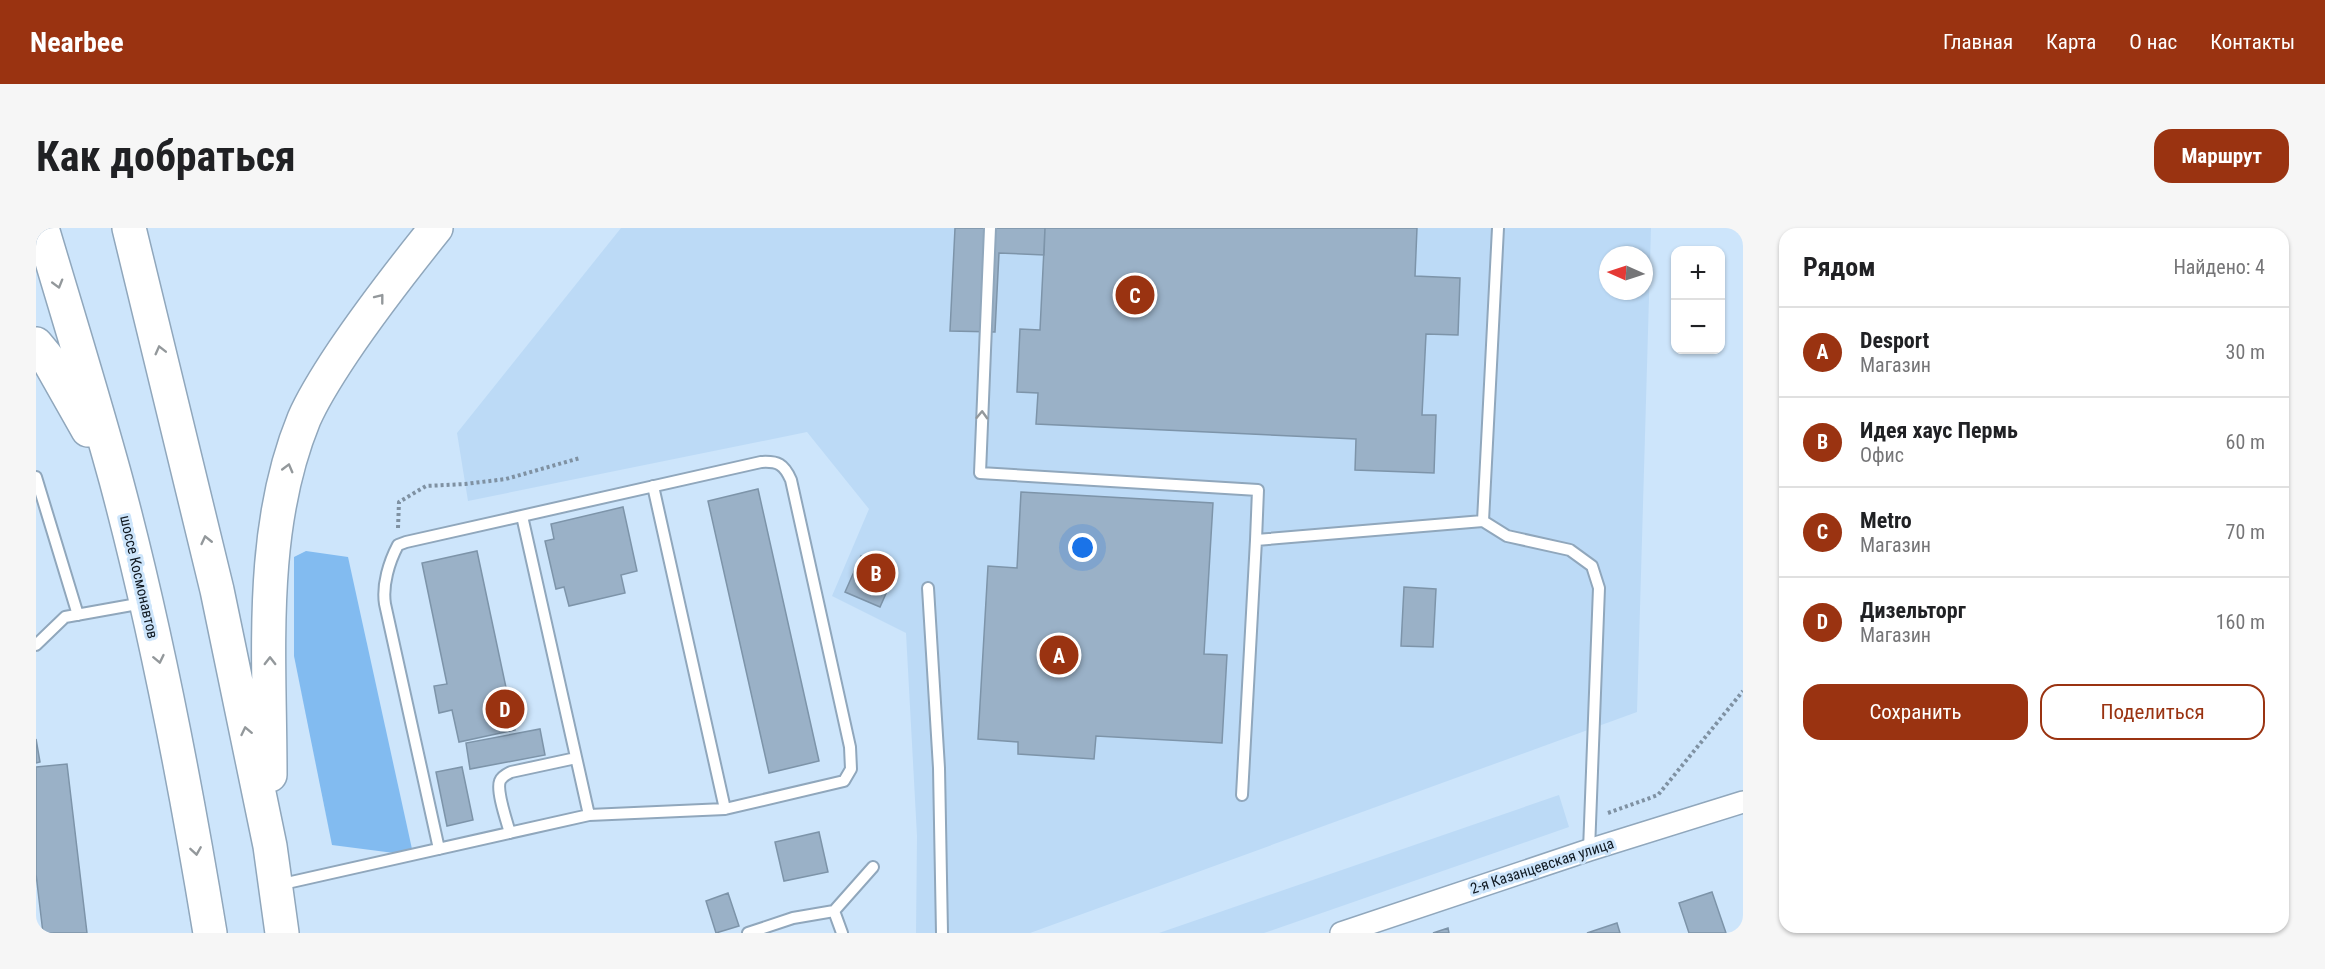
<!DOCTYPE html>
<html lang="ru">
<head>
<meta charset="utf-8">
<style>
	:root { --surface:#fff; --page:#f6f6f6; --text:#202124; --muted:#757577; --line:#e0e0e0; --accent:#9a3311 }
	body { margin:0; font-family:"Roboto Condensed",sans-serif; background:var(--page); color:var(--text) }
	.controls { position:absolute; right:18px; top:18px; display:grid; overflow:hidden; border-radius:12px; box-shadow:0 2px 4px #0004 }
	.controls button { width:54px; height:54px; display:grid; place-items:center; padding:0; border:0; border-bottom:2px solid var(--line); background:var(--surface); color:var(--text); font:30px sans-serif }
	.compass { position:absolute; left:1563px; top:18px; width:54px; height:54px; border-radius:50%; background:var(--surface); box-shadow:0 2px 4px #0004; rotate:273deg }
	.you { position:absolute; left:1047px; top:320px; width:21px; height:21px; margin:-15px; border:4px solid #fff; border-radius:50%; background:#1a73e8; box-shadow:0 0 0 9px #1a73e833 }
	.badge { display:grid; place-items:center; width:39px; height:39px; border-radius:50%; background:var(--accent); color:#fff; font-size:20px; font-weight:700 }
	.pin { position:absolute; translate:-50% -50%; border:3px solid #fff; box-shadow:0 2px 6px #0006 }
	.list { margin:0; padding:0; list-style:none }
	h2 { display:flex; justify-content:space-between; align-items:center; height:78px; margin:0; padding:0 24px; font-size:26px }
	h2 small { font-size:20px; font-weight:400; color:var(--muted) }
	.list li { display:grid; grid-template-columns:39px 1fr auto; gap:18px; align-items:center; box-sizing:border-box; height:90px; padding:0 24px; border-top:2px solid var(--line) }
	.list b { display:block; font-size:22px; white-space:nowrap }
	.list p { margin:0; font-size:20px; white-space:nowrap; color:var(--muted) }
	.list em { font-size:20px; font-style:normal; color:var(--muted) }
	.actions { display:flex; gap:12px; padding:18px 24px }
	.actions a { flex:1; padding:14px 0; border:2px solid var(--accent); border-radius:18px; text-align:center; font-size:21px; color:var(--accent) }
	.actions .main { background:var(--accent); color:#fff }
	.map { position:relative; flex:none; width:1707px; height:705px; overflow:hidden; border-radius:18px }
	header { display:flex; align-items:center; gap:36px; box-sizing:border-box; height:84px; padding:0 30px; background:var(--accent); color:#fff }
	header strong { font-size:28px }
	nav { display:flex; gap:33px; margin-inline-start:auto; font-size:21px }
	.intro { display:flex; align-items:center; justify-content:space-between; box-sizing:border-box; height:144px; padding:0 36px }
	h1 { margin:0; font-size:42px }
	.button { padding:15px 27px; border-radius:18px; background:var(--accent); color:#fff; font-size:21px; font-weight:700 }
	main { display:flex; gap:36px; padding:0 36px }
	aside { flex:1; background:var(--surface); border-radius:18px; box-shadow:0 2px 4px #0004 }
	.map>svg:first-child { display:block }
	.built { fill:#bcdaf6; fill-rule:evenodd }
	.green { fill:#82bbf0 }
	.building { fill:#9ab1c7; stroke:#7d94a9; stroke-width:1.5 }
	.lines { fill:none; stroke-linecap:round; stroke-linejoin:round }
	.service-casing { stroke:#90a7bc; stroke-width:14 }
	.minor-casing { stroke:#90a7bc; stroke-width:24 }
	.primary-casing { stroke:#90a7bc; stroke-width:36 }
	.path { stroke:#7f91a2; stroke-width:4; stroke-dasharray:3 3; stroke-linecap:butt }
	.service { stroke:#fff; stroke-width:10 }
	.minor { stroke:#fff; stroke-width:21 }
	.primary { stroke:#fff; stroke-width:33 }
	.oneway { stroke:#93989b }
	.labels { text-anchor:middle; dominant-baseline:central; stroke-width:6; stroke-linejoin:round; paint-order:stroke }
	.street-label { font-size:15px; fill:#101921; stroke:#cde5fb }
</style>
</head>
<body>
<header>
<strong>Nearbee</strong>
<nav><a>Главная</a><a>Карта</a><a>О нас</a><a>Контакты</a></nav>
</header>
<div class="intro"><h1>Как добраться</h1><a class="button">Маршрут</a></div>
<main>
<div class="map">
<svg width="1707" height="705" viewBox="0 0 1707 705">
	<rect width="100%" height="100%" fill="#cde5fb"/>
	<!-- built -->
	<path class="built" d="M585 0H1615L1601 484 994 705H880L881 608 870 405 796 368 833 281 771 204 432 273 421 205ZM1572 27H1608V63H1572Z
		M1523 567 1533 599 1228 705H1123Z"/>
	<!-- green -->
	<path class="green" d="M270 323 312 329 376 621 358 625 296 617 258 428V329Z"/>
	<!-- building -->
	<path class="building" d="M919 0H1009L1008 27 963 25 959 104 914 103Z
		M1009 0H1381L1379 48 1424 50 1422 107 1390 106 1386 187H1400L1398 245 1319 242 1320 211 1000 196 1002 165 981 164 984 101 1004 102Z
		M722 261 783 533 733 545 672 273Z
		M985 264 1177 275 1168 426 1191 427 1186 515 1060 508 1058 531 982 526V514L942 511 952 338 981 340Z
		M587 279 601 343 585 347 589 365 533 378 528 359 520 361 509 313 518 311 515 296Z
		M441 323 479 502 423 514 416 482 403 485 398 458 411 456 386 335Z
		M825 328 860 343 844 379 809 364Z
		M1368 359 1400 361 1397 419 1365 418Z
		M504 501 509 527 434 541 430 515Z
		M0 511 4 534 0 535Z
		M31 536 51 705H7L0 646V539Z
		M426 539 437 592 411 598 400 544Z
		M783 604 792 644 748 653 739 614Z
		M1676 664 1690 705H1653L1643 675Z
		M692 665 703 698 680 705 670 673Z
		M1581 695 1584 705H1551Z
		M1412 700 1413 705H1397Z"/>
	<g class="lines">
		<!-- service casing -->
		<g class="service-casing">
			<path id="service" d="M954 0 944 245 1222 262 1220 312
				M0 249 42 387
				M617 258 689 581
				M486 288 553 587
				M1447 293 1471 308 1534 322 1556 338 1563 360 1553 622
				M892 360 903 540 906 705
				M0 417 29 389 107 375
				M1206 567 1220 312 1447 293 1462 0
				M474 605C471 594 460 563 464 553 466 548 471 546 475 544L540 530
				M242 657 553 587 689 581 808 553 815 541 814 519 755 252C748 236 742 233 725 234L370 314 362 317C353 334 346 357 349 376L403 621
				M712 705 757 690 798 683
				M806 705 798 683 837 639"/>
		</g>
		<!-- minor casing -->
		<g class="minor-casing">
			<path id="minor" d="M1305 705 1553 622 1707 574"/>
		</g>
		<!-- primary casing -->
		<g class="primary-casing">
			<path id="primary" d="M6 0C31 84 57 168 80 252 120 401 149 553 174 705
				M93 0 181 362 234 618 246 705
				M0 116 10 128 52 202
				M234 547C234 429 222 303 268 191 278 168 293 145 307 124 336 81 367 41 400 0"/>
		</g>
		<!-- path -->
		<path class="path" d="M362 300 363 274 390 258 429 256 470 251 544 230
			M1572 585 1622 567 1707 463"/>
		<!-- service -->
		<use href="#service" class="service"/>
		<!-- minor -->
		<use href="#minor" class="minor"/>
		<!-- primary -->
		<use href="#primary" class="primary"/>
	</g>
	<!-- one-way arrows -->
	<defs><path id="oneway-chevron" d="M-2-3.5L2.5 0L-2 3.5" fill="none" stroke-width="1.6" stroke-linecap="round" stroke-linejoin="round" transform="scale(1.5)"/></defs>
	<g class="oneway">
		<use href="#oneway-chevron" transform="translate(22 56) rotate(74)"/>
		<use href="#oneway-chevron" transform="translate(344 70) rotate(-52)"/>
		<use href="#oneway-chevron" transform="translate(124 122) rotate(-104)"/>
		<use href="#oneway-chevron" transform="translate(946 187) rotate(-88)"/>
		<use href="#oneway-chevron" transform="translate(252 240) rotate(-75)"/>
		<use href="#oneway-chevron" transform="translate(170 312) rotate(-103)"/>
		<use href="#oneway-chevron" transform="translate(123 431) rotate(78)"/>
		<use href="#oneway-chevron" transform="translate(234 433) rotate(-90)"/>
		<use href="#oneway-chevron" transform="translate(210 503) rotate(-102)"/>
		<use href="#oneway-chevron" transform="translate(160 623) rotate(81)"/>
	</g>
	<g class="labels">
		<!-- street labels -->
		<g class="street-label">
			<text transform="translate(103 349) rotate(77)">шоссе Космонавтов</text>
			<text transform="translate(1506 638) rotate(-18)">2-я Казанцевская улица</text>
		</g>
	</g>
</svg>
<div class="controls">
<button>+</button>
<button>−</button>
</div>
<svg class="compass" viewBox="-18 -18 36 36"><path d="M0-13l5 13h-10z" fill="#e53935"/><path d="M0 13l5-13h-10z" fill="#757577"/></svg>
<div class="you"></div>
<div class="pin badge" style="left:1023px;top:427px">A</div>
<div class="pin badge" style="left:840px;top:345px">B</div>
<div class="pin badge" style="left:1099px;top:67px">C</div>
<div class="pin badge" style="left:469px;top:481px">D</div>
</div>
<aside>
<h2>Рядом<small>Найдено: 4</small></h2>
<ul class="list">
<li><span class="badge">A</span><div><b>Desport</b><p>Магазин</p></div><em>30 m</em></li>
<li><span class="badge">B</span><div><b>Идея хаус Пермь</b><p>Офис</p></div><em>60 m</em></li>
<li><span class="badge">C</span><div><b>Metro</b><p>Магазин</p></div><em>70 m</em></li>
<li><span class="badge">D</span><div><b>Дизельторг</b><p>Магазин</p></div><em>160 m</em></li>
</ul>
<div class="actions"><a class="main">Сохранить</a><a>Поделиться</a></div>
</aside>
</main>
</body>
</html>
